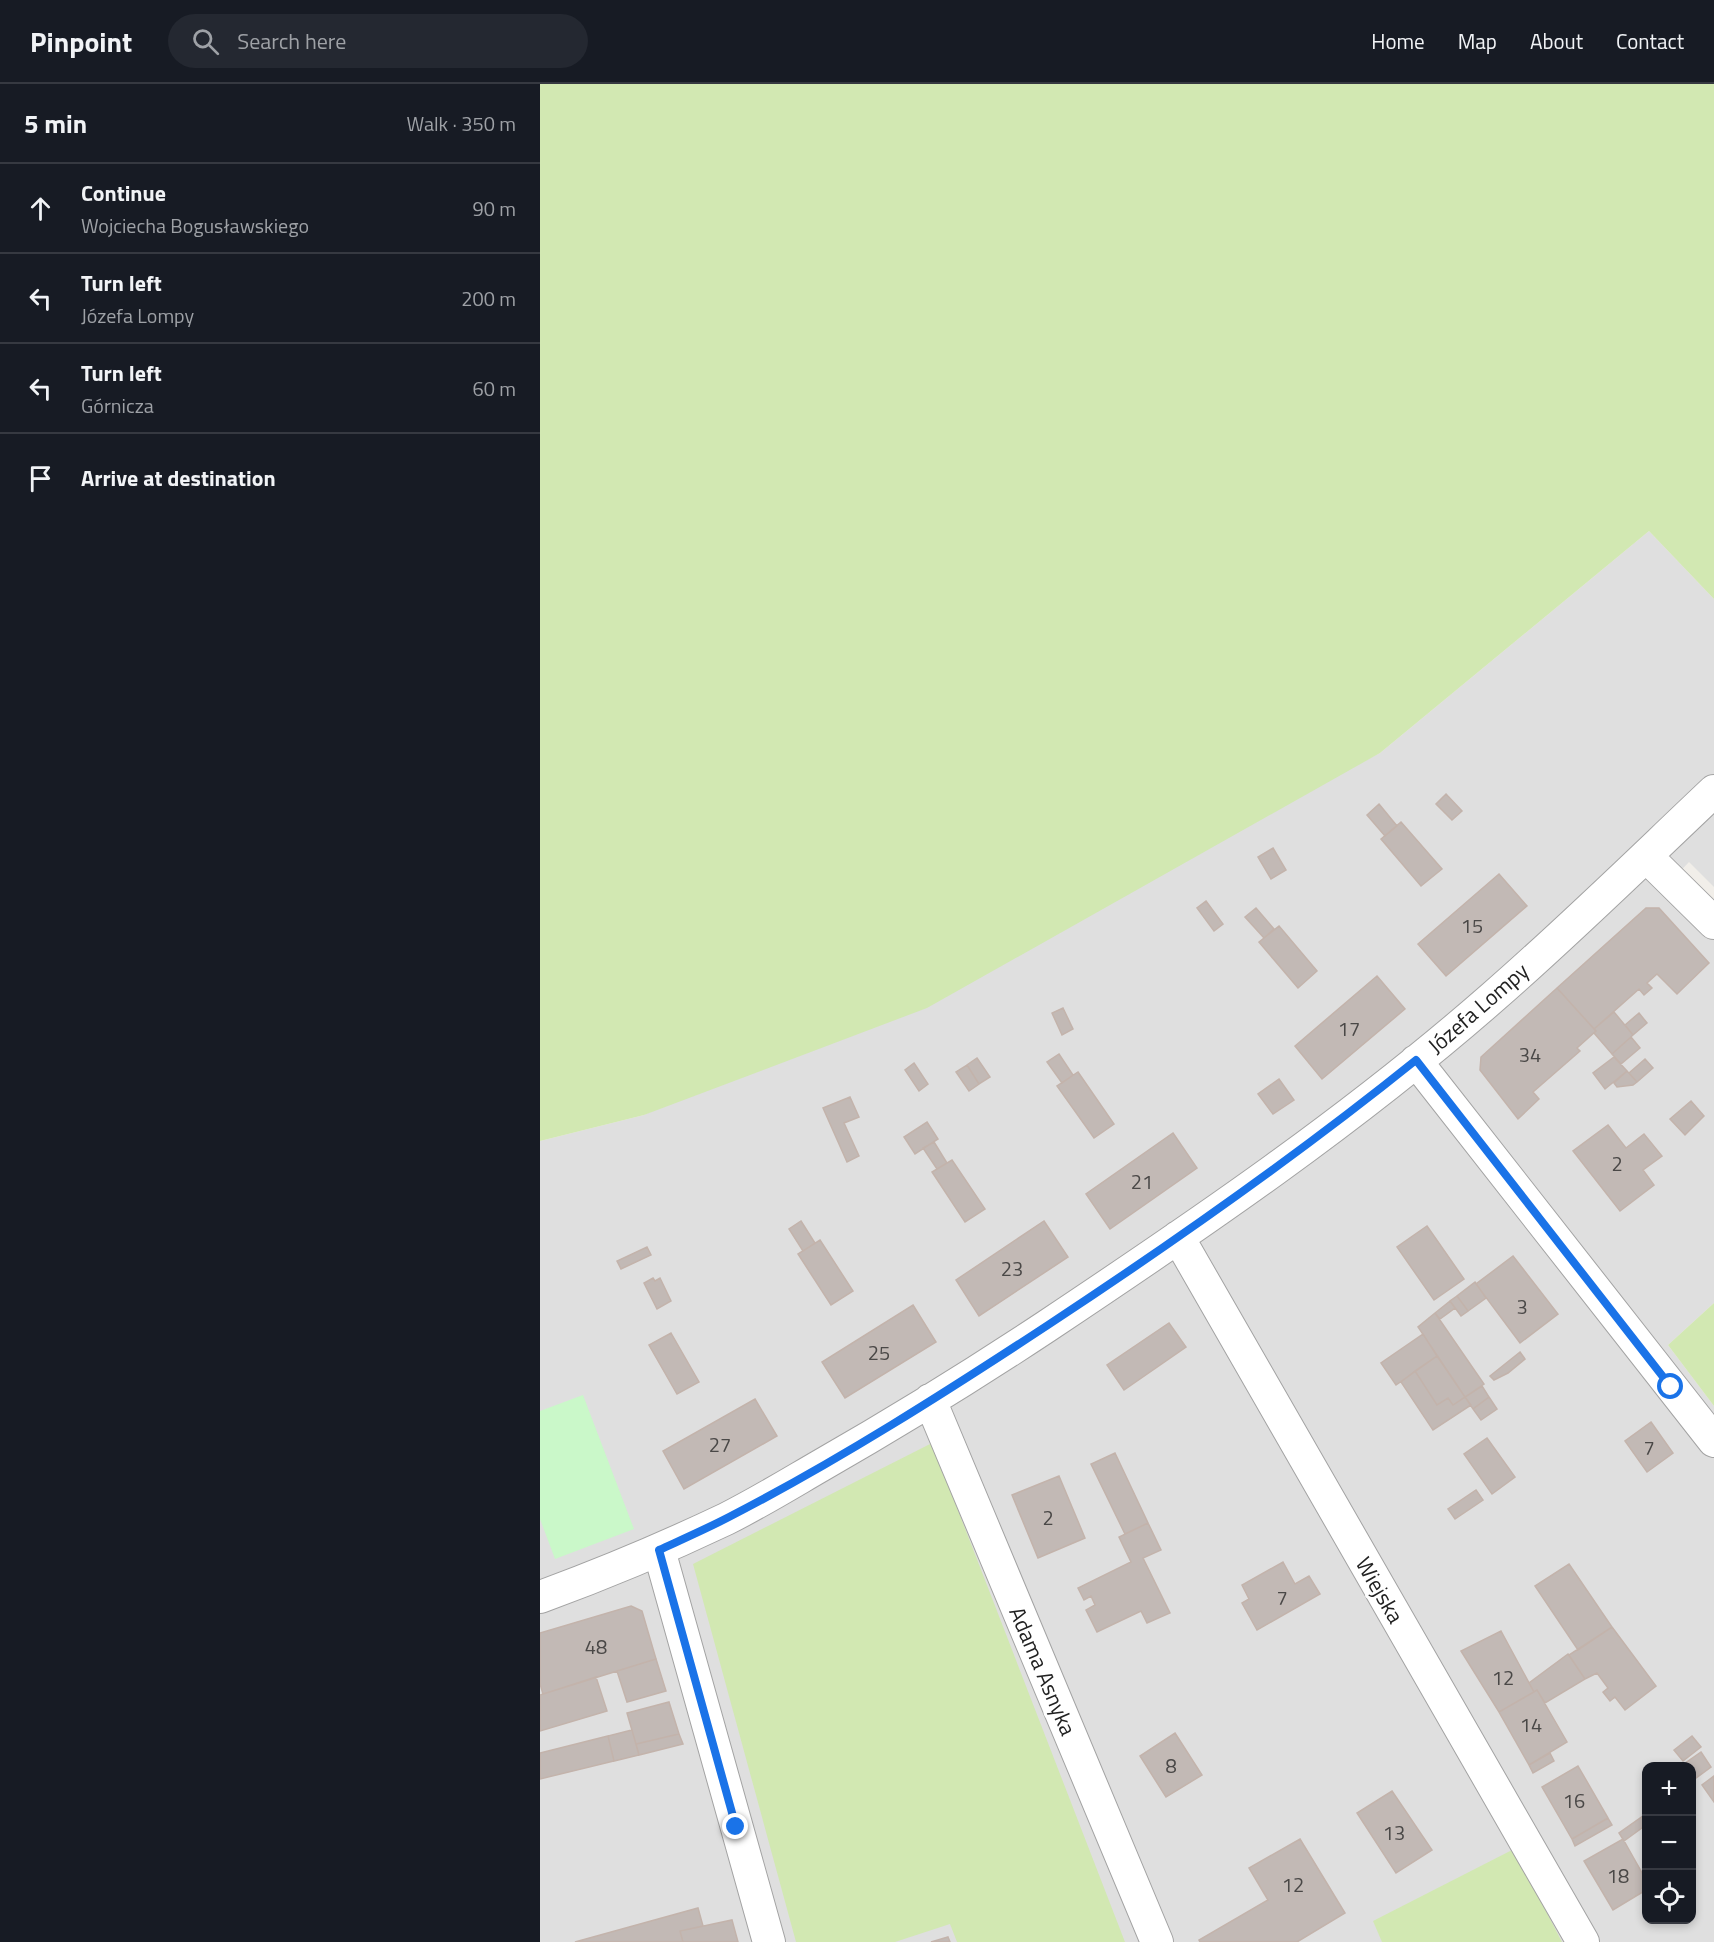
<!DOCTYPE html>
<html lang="en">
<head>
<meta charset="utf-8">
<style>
	:root { --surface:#171b24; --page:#242831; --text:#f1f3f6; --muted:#9ea1a6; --line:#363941 }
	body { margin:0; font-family:"Titillium Web",sans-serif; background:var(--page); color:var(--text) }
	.controls { position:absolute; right:18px; bottom:18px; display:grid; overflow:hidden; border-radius:12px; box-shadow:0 3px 9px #0003 }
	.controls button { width:54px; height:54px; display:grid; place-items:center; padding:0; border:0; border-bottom:2px solid var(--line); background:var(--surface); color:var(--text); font:30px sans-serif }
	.stop { position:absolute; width:18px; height:18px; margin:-14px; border:4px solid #1a73e8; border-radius:50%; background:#fff }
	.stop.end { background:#1a73e8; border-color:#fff; box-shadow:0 2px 6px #0008 }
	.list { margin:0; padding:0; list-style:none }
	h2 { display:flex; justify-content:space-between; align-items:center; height:78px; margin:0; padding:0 24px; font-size:26px }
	h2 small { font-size:20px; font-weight:400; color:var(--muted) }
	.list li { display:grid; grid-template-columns:39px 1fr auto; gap:18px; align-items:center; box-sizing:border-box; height:90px; padding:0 24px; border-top:2px solid var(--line) }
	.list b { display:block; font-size:22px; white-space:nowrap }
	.list p { margin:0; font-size:20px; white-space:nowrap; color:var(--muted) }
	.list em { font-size:20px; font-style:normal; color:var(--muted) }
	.icon { flex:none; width:33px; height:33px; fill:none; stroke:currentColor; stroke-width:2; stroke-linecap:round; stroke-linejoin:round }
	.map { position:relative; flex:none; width:1174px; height:1858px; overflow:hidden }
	header { display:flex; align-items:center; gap:36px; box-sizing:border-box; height:84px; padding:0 30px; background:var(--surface); border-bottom:2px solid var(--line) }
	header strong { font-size:28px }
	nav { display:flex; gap:33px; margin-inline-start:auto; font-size:21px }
	.search { width:420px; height:54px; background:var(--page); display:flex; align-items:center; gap:15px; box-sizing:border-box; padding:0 21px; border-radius:33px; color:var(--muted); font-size:22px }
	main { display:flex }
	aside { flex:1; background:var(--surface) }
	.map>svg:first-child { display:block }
	.residential { fill:#dfdfdf; fill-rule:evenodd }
	.grass { fill:#d2e8b2 }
	.park { fill:#caf8c9 }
	.building { fill:#c2b9b5; stroke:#c3b3ab; stroke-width:1.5 }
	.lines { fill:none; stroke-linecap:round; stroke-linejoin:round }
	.minor-casing { stroke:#a3a3a3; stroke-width:34 }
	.minor { stroke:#fff; stroke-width:32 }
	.route { stroke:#1a73e8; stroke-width:8 }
	.labels { text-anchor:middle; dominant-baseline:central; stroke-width:6; stroke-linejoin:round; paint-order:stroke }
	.number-label { font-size:20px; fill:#4a4847 }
	.street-label { font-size:22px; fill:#222; stroke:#fff }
</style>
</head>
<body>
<header>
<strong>Pinpoint</strong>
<div class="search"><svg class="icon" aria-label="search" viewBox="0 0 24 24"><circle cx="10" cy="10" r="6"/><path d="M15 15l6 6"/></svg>Search here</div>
<nav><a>Home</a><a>Map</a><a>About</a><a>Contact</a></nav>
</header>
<main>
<aside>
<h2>5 min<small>Walk · 350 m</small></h2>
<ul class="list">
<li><svg class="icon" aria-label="ahead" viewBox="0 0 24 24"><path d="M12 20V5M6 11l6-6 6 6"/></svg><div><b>Continue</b><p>Wojciecha Bogusławskiego</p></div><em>90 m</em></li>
<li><svg class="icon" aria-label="left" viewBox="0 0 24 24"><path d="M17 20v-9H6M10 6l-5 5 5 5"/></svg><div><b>Turn left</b><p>Józefa Lompy</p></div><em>200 m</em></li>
<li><svg class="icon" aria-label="left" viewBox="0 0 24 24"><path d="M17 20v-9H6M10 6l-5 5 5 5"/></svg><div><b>Turn left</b><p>Górnicza</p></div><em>60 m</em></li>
<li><svg class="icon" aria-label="arrive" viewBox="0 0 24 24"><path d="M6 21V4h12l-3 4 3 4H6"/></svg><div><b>Arrive at destination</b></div></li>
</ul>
</aside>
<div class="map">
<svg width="1174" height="1858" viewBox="0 0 1174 1858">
	<rect width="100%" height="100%" fill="#f1eee9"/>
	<!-- residential -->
	<path class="residential" d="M1109 447 1174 515V803L1149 778 1128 800 1174 846V1219L1128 1261 1174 1322V1858H0V1057L104 1031 840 669ZM1106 1682H1152V1836H1106Z"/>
	<!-- grass -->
	<path class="grass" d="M0 0H1174V515L1109 447 840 669 387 924 104 1031 0 1057Z
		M1174 1219V1322L1128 1261Z
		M392 1359 585 1858H417L410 1840 355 1858H256L153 1480Z
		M974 1765 1022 1858H842L833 1837Z"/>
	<!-- park -->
	<path class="park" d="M43 1311 94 1445 15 1475 0 1435V1327Z"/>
	<!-- building -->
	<path class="building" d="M906 710 922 727 912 736 896 720Z
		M839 720 857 742 845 752 827 731Z
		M861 738 902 785 881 802 841 755Z
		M733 764 746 786 731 795 718 773Z
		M959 790 987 822 906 892 878 860Z
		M666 817 683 840 674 847 657 824Z
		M716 824 734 845 724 854 705 833Z
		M1106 824H1119L1169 879 1137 910 1117 890 1107 899 1112 904 1104 911 1099 905 1054 945 1017 904Z
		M739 842 777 887 758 904 719 858Z
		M837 892 865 925 782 995 755 962Z
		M1017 904 1056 947 1037 964 1040 967 993 1008 999 1015 978 1035 940 986 941 973Z
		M523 924 533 945 522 951 512 929Z
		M1074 928 1093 951 1072 970 1054 949 1056 947 1054 945Z
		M1099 929 1107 939 1093 951 1085 941Z
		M1091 953 1100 964 1081 980 1072 970Z
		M519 970 533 991 522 999 507 978Z
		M1074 973 1087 987 1065 1005 1053 989Z
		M437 974 450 993 439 1000 427 981Z
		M1105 975 1113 984 1097 998 1089 989Z
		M374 979 388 1000 379 1007 365 986Z
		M427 981 439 1000 429 1007 416 988Z
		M1087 987 1097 998 1093 1001 1077 1003 1074 999Z
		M538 988 574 1040 554 1054 517 1002Z
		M739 995 754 1016 733 1030 718 1010Z
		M310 1013 319 1033 304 1039 319 1072 307 1078 283 1024Z
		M1151 1017 1164 1032 1145 1051 1130 1035Z
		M387 1038 398 1055 375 1070 364 1053Z
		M1068 1041 1086 1064 1104 1050 1122 1072 1103 1086 1114 1101 1080 1127 1033 1067Z
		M633 1049 657 1084 570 1145 546 1110Z
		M394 1058 407 1079 397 1085 383 1064Z
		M412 1076 445 1125 425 1138 392 1088Z
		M261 1137 275 1159 263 1167 249 1145Z
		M504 1137 528 1173 439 1232 416 1196Z
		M887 1142 924 1195 894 1216 857 1163Z
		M280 1156 313 1207 291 1221 258 1170Z
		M107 1163 111 1171 81 1185 77 1177Z
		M973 1172 1018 1230 980 1259 936 1200Z
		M113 1194 115 1197 120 1194 131 1217 117 1225 104 1199Z
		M935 1198 946 1214 928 1227 917 1212Z
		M917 1212 928 1227 921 1232 910 1217Z
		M910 1217 915 1224 900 1235 895 1229Z
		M373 1221 396 1258 305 1314 282 1278Z
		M895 1229 944 1300 925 1313 878 1243Z
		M629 1239 646 1263 584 1306 567 1281Z
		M131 1249 159 1298 137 1310 109 1261Z
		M883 1250 897 1272 856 1301 841 1279Z
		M980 1268 985 1275 968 1289 954 1296 950 1292Z
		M897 1272 925 1313 913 1321 908 1314 897 1321 875 1287Z
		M875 1287 897 1321 908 1314 913 1321 925 1313 931 1321 893 1346 861 1298Z
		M942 1302 949 1313 933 1325 925 1313Z
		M949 1313 957 1325 941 1336 933 1325Z
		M215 1315 237 1352 144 1405 123 1367Z
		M1111 1338 1133 1369 1107 1388 1085 1357Z
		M947 1354 975 1393 952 1410 924 1370Z
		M575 1369 608 1439 585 1450 551 1380Z
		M519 1392 545 1454 498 1474 472 1411Z
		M936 1406 943 1416 915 1435 908 1425Z
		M608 1439 621 1466 603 1474 630 1529 607 1539 601 1527 557 1548 546 1526 555 1521 551 1512 544 1516 538 1504 591 1478 579 1453Z
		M743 1478 755 1500 769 1492 780 1510 717 1546 702 1519 709 1515 702 1501Z
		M1029 1480 1072 1543 1038 1566 995 1502Z
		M91 1522 102 1527 116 1575 3 1610 0 1600V1549Z
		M1072 1543 1116 1602 1085 1626 1075 1613 1070 1617 1063 1608 1068 1604 1057 1589 1045 1595 1029 1571Z
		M961 1547 994 1608 959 1628 921 1567Z
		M1028 1570 1045 1595 1005 1619 997 1606 994 1608 989 1599Z
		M116 1575 126 1607 87 1618 77 1587Z
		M56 1593 67 1627 0 1647V1611Z
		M997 1606 1027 1658 989 1681 959 1628Z
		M129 1618 139 1650 96 1660 87 1629Z
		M92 1646 99 1671 74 1677 68 1652Z
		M635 1649 662 1691 626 1713 600 1672Z
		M139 1650 143 1660 99 1671 96 1660Z
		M68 1652 74 1677 0 1695V1669Z
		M1152 1652 1161 1663 1143 1677 1134 1666Z
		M1161 1668 1171 1683 1152 1697V1682H1141Z
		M1010 1669 1014 1677 993 1689 989 1681Z
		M1038 1682 1068 1734 1032 1755 1002 1703Z
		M1174 1692V1718L1162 1701Z
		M852 1707 892 1766 856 1789 817 1729Z
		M1103 1732 1106 1741 1084 1757 1079 1749Z
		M1068 1734 1072 1741 1035 1762 1032 1755Z
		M760 1755 805 1829 757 1858H660L659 1856 728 1816 709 1784Z
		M1083 1755 1106 1796V1806L1073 1826 1044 1777Z
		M158 1824 163 1842 140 1847 143 1858H35Z
		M192 1836 198 1858H143L140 1847Z
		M408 1853 410 1858H391Z"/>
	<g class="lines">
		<!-- minor casing -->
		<g class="minor-casing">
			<path id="minor" d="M1106 772 1174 839
				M876 977 1174 1357
				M638 1153 1043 1858
				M390 1316 617 1858
				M119 1466 229 1858
				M0 1513C63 1490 125 1464 186 1435 218 1419 249 1400 280 1382 357 1338 433 1291 507 1242 660 1140 814 1035 953 913 1029 847 1101 776 1174 707"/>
		</g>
		<!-- minor -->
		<use href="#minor" class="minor"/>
	</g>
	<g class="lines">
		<!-- route -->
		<path class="route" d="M196 1743 119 1466C143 1455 166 1445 189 1433 298 1377 406 1308 508 1241 634 1158 758 1071 876 976L1131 1303"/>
	</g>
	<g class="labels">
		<!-- number labels -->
		<g class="number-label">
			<text x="932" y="841">15</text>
			<text x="809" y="944">17</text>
			<text x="990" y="970">34</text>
			<text x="1077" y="1079">2</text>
			<text x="602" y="1097">21</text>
			<text x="472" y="1184">23</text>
			<text x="982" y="1222">3</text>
			<text x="339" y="1268">25</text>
			<text x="180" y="1360">27</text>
			<text x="1109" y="1363">7</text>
			<text x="508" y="1433">2</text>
			<text x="742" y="1513">7</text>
			<text x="56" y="1562">48</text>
			<text x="963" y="1593">12</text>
			<text x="991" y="1640">14</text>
			<text x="631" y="1681">8</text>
			<text x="1034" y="1716">16</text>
			<text x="854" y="1748">13</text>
			<text x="1078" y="1791">18</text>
			<text x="753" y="1800">12</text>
		</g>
		<!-- street labels -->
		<g class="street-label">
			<text transform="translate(938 924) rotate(-41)">Józefa Lompy</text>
			<text transform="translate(840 1506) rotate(60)">Wiejska</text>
			<text transform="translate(503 1587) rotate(67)">Adama Asnyka</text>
		</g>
	</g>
</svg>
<div class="controls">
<button>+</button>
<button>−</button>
<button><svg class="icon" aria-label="locate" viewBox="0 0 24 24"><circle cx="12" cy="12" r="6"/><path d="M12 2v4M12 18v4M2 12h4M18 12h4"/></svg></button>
</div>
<div class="stop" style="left:1131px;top:1303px"></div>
<div class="stop end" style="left:196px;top:1743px"></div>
</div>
</main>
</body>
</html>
